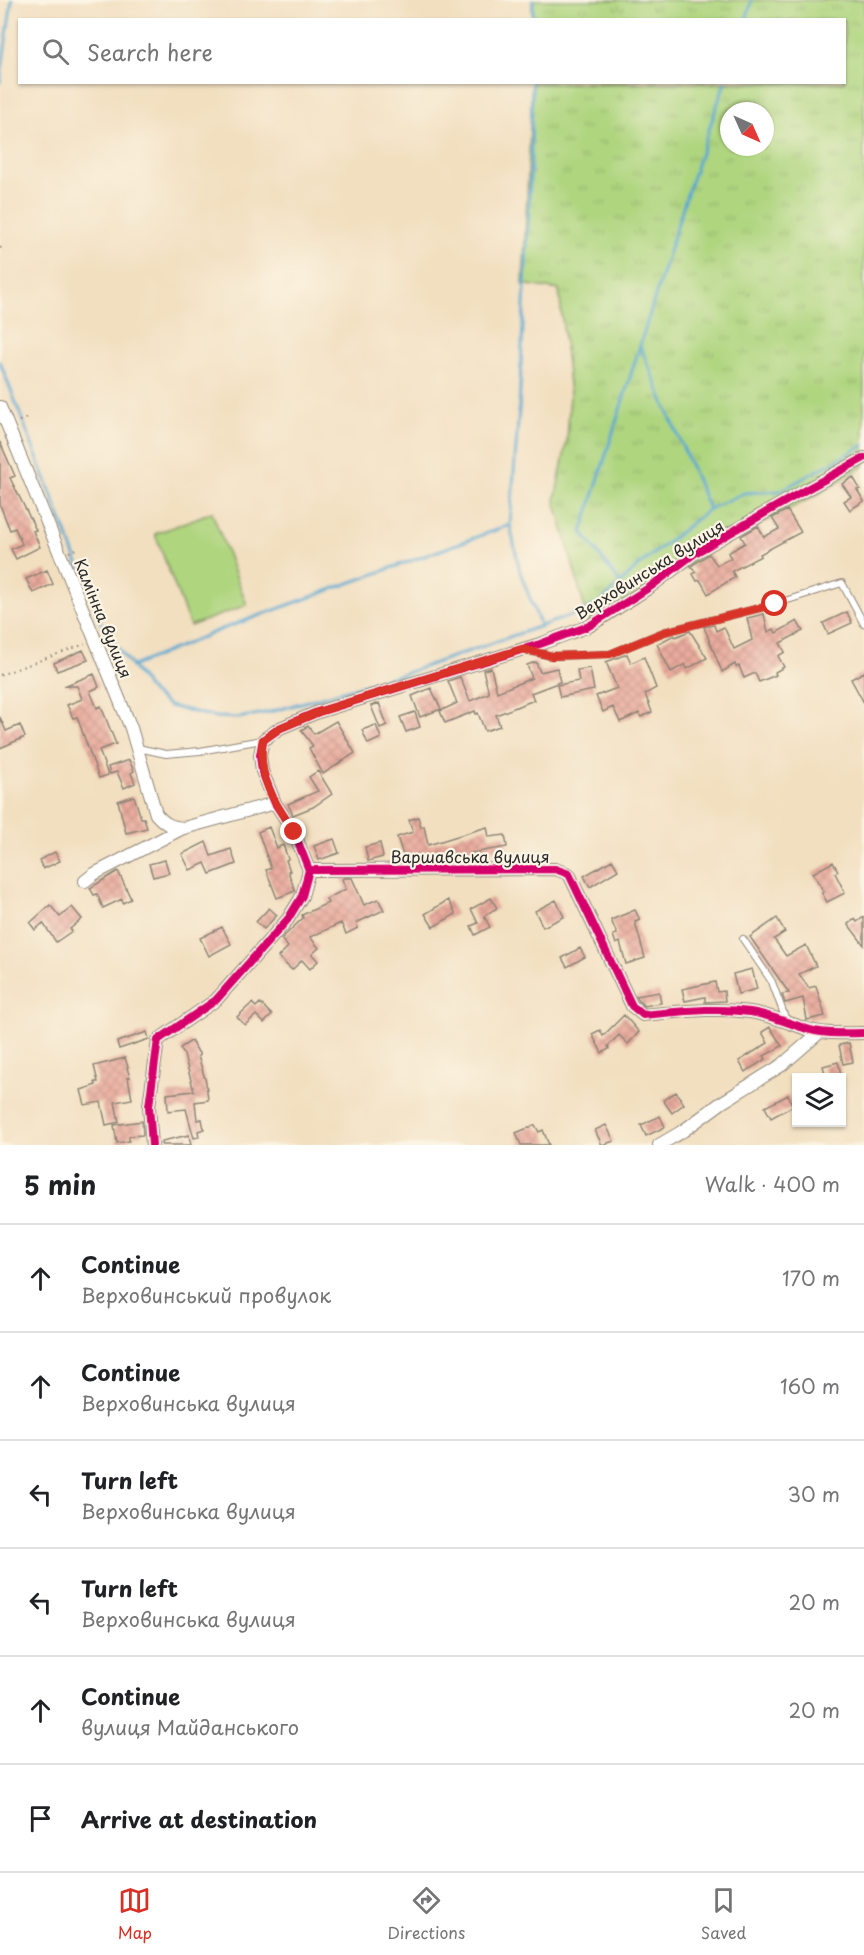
<!DOCTYPE html>
<html lang="en">
<head>
<meta charset="utf-8">
<style>
	:root { --surface:#fff; --page:#f2f2f2; --text:#202124; --muted:#757577; --line:#e0e0e0; --accent:#d93025 }
	body { margin:0; font-family:"Playpen Sans",sans-serif; background:var(--page); color:var(--text) }
	.controls { position:absolute; right:18px; bottom:18px; display:grid; overflow:hidden; border-radius:0px; box-shadow:0 2px 4px #0004 }
	.controls button { width:54px; height:54px; display:grid; place-items:center; padding:0; border:0; border-bottom:2px solid var(--line); background:var(--surface); color:var(--text); font:30px sans-serif }
	.compass { position:absolute; left:720px; top:102px; width:54px; height:54px; border-radius:50%; background:var(--surface); box-shadow:0 2px 4px #0004; rotate:135deg }
	.stop { position:absolute; width:18px; height:18px; margin:-14px; border:4px solid #d93025; border-radius:50%; background:#fff }
	.stop.end { background:#d93025; border-color:#fff; box-shadow:0 2px 6px #0008 }
	.list { margin:0; padding:0; list-style:none }
	h2 { display:flex; justify-content:space-between; align-items:center; height:78px; margin:0; padding:0 24px; font-size:26px }
	h2 small { font-size:20px; font-weight:400; color:var(--muted) }
	.list li { display:grid; grid-template-columns:39px 1fr auto; gap:18px; align-items:center; box-sizing:border-box; height:108px; padding:0 24px; border-top:2px solid var(--line) }
	.list b { display:block; font-size:22px; white-space:nowrap }
	.list p { margin:0; font-size:20px; white-space:nowrap; color:var(--muted) }
	.list em { font-size:20px; font-style:normal; color:var(--muted) }
	.icon { flex:none; width:33px; height:33px; fill:none; stroke:currentColor; stroke-width:2; stroke-linecap:round; stroke-linejoin:round }
	.map { position:relative; flex:none; width:864px; height:1145px; overflow:hidden }
	.search { position:absolute; background:var(--surface); box-shadow:0 2px 4px #0004; left:18px; right:18px; top:18px; height:66px; display:flex; align-items:center; gap:15px; box-sizing:border-box; padding:0 21px; border-radius:0px; color:var(--muted); font-size:22px }
	.sheet { height:726px; background:var(--surface) }
	nav { display:flex; justify-content:space-around; align-items:center; box-sizing:border-box; height:84px; border-top:2px solid var(--line); background:var(--surface); font-size:16px; color:var(--muted) }
	nav a { display:grid; justify-items:center; gap:3px }
	nav .on { color:var(--accent) }
	.map>svg:first-child { display:block }
	.grass { fill:url(#grass-tufts); stroke:#6d8055; stroke-width:1.5; fill-rule:evenodd }
	.park { fill:#afd57f; stroke:#6d8055; stroke-width:1.5 }
	.lines { fill:none; stroke-linecap:round; stroke-linejoin:round }
	.stream { stroke:#56a6d0; stroke-width:3 }
	.building { fill:url(#building-cross-hatch) }
	.service-casing { stroke:#8e8576; stroke-width:8 }
	.minor-casing { stroke:#8e8576; stroke-width:14 }
	.path { stroke:#8e8576; stroke-width:2; stroke-dasharray:1.5 4.5; stroke-linecap:butt }
	.service { stroke:#fff; stroke-width:6 }
	.minor { stroke:#fff; stroke-width:12 }
	.cycleway-casing { stroke:#fcf5e5; stroke-width:11 }
	.cycleway { stroke:#d6006c; stroke-width:8 }
	.route { stroke:#d93025; stroke-width:8 }
	.labels { text-anchor:middle; dominant-baseline:central; stroke-width:4.5; stroke-linejoin:round; paint-order:stroke }
	.street-label { font-size:16px; fill:#2b2b2b; stroke:#fcf5e5 }
</style>
</head>
<body>
<div class="map">
<svg width="864" height="1145" viewBox="0 0 864 1145">
	<defs>
		<pattern id="grass-tufts" width="24" height="20" patternUnits="userSpaceOnUse" patternTransform="scale(1.5)"><rect width="24" height="20" fill="#afd57f"/><path d="M3 7l-1-3M5 7V3M7 7l1-3M15 17l-1-3M17 17v-4M19 17l1-3" fill="none" stroke="#97b76e"/></pattern>
		<pattern id="building-cross-hatch" width="8" height="8" patternUnits="userSpaceOnUse" patternTransform="scale(1.5)"><rect width="8" height="8" fill="#e9ab9d"/><path d="M0 0l8 8M0 8l8-8" fill="none" stroke="#c89387"/></pattern>
	</defs>
	<rect width="100%" height="100%" fill="#fcf5e5"/>
	<filter id="ink" filterUnits="userSpaceOnUse"><feTurbulence type="fractalNoise" baseFrequency=".0167" numOctaves="2"/><feDisplacementMap in="SourceGraphic" scale="12" xChannelSelector="R" yChannelSelector="G"/><feConvolveMatrix kernelMatrix="1 2 1 2 8 2 1 2 1" color-interpolation-filters="sRGB"/></filter>
	<filter id="wash" filterUnits="userSpaceOnUse"><feTurbulence type="fractalNoise" baseFrequency=".008" numOctaves="4" result="noise"/><feDisplacementMap in="SourceGraphic" scale="24" xChannelSelector="R" yChannelSelector="G"/><feGaussianBlur stdDeviation="1.35" result="paint"/><feColorMatrix in="noise" values="0 0 0 0 0 0 0 0 0 0 0 0 0 0 0 0 0 1.4 0 .05"/><feComposite in="paint" operator="in"/></filter>
	<g filter="url(#wash)">
		<rect width="100%" height="100%" fill="#f2dfc0"/>
		<!-- grass -->
		<path class="grass" d="M532 0H864V466L820 493 718 546 591 631 555 500 567 440 570 394 559 290 523 284 532 83 844 82V20L532 19ZM729 111H765V147H729Z"/>
		<!-- park -->
		<path class="park" d="M212 512 247 605 190 626 155 534Z"/>
		<g class="lines">
			<!-- stream -->
			<path class="stream" d="M533 20V0
				M746 20 752 0
				M0 82 12 0
				M532 82 531 160 519 408 510 525 520 572 541 627
				M0 362 103 628 152 693 169 706 216 717 238 718 270 712 409 672 581 612 601 602 637 567 709 509 641 348
				M709 509 744 493 780 491 864 445
				M620 583 582 532 686 197 725 82
				M131 667 222 629 510 525"/>
		</g>
		<g id="blocks">
			<!-- building -->
			<path class="building" d="M0 442 15 476 10 478 36 530 33 531 40 547 16 559 11 549 22 544 15 528 10 530 0 505Z
				M853 477 860 489 857 490 864 501 850 510 844 501 851 497 842 484Z
				M787 510 801 532 760 554 761 556 732 571 735 577 708 594 700 580 697 581 693 574 696 572 691 566 709 554 717 565 731 558 728 553 745 543 741 536 758 526 764 537 779 529 772 518Z
				M47 570 53 584 33 593 26 579Z
				M847 612 852 623 828 634 823 623Z
				M764 614 768 632 774 629 776 633 797 621 803 631 780 643 785 652 778 656 784 667 775 672 776 675 759 682 755 673 744 678 739 666 736 667 735 664 722 672 704 627 714 625 716 631 724 627 734 649 752 640 747 618Z
				M690 631 707 658 687 669 685 664 671 672 657 644 674 635 675 637Z
				M83 650 88 660 57 671 54 663Z
				M627 654 631 663 644 657 656 688 645 694 652 712 641 717 639 713 620 722 613 707 603 712 596 696 617 688 606 662Z
				M536 662 540 672 557 668 560 682 531 693 534 700 496 715 500 726 485 731 478 713 476 714 475 711 445 723 440 711 457 703 448 681 460 677 470 701 489 693 483 670 491 668 497 692 532 678 527 665Z
				M590 668 594 690 560 697 557 685 579 681 577 670Z
				M864 672V703L851 679Z
				M94 674 99 687 90 691 97 708 101 706 116 744 99 750 108 775 99 778 77 717 73 718 67 705 82 699 77 686H64Z
				M431 688 441 709 420 717 412 696Z
				M379 703 387 725 380 728 371 706Z
				M415 712 420 727 406 732 400 717Z
				M0 717 6 731 20 725 25 737 0 748Z
				M336 721 355 753 323 774 309 748 313 746 301 730 308 726 314 734Z
				M376 725 381 738 368 744 362 730Z
				M129 760 134 771 131 773 135 783 124 788 117 772 110 774 108 767Z
				M318 771 332 794 313 807 293 815 288 804 318 791 309 777Z
				M134 796 141 818H144L147 828 126 833 118 801Z
				M418 817 421 827 424 826 428 845 487 827 489 837 505 835 507 847 471 853 472 855 458 861 456 853 437 858 436 855 416 861H405L397 837 413 832 409 820Z
				M269 827 277 848 283 845 288 859 286 860 290 871H288L295 891 277 898 266 870 271 868 258 832Z
				M334 839 339 853 319 860 314 846Z
				M206 842 211 856 231 849 236 864 210 874 205 863 190 870 182 854Z
				M380 843 383 857 368 861 365 847Z
				M55 852 60 861 43 869 39 860Z
				M165 860 169 873 153 877 149 864Z
				M612 860 618 870 590 887 584 876Z
				M833 862 838 871 835 873 845 893 827 902 822 893 824 892 813 873Z
				M118 871 131 899 123 903 122 899 103 908 97 894 94 895 90 888Z
				M344 878H352L364 905 378 899 384 910 356 923 358 928 346 934 341 923 310 937 319 948 312 954 318 961 310 969 302 960 292 970 278 957 288 947 281 939 303 918 302 915 328 903 326 899 346 889 342 879Z
				M491 898 497 908 484 916 490 927 475 935 471 926 478 923 471 909Z
				M448 900 456 914 433 927 425 914Z
				M556 900 564 917 543 927 535 911Z
				M50 905 60 917 72 907 82 919 70 929 72 931 56 942 43 923 35 930 30 923Z
				M269 908 277 915 264 929 256 922Z
				M635 910 640 920 635 922 645 958 626 964 620 942 616 944 613 935 617 934 611 920Z
				M864 917V945L848 924 855 919 857 922Z
				M777 918 785 932 774 939 786 956 806 945 816 966 799 974 809 988 816 986 825 1016 807 1020 803 998 785 1003 782 994 789 993 750 937Z
				M222 927 231 944 209 956 200 938Z
				M580 948 585 957 567 967 562 958Z
				M752 969 757 989 738 994 733 974Z
				M715 982 717 992 724 991 725 1001 705 1002V997L685 1001 682 989Z
				M659 992 661 1003 644 1006 639 1001 636 996Z
				M252 1003 256 1007 260 1003 272 1015 264 1023 256 1015 245 1025 237 1017Z
				M624 1015 639 1032 628 1044 619 1035 608 1046 609 1049 602 1053 592 1034 600 1030 603 1036Z
				M770 1027 782 1046 764 1056 766 1059 745 1072 739 1061 768 1043 762 1032Z
				M147 1032 149 1039 119 1049 117 1042Z
				M191 1041 200 1055 198 1056 206 1082 208 1100 195 1102 197 1120 202 1119 204 1129 198 1131 199 1137 194 1138 186 1109 168 1111 167 1094 194 1091 184 1055 180 1048Z
				M849 1043 853 1062 843 1064 839 1045Z
				M125 1058 128 1067 127 1068 130 1077 128 1078 132 1099 115 1102 119 1122 106 1125 101 1102 85 1105 81 1090 96 1085 95 1082H98L94 1066Z
				M838 1062 841 1074 826 1077 823 1066Z
				M676 1092 684 1104 672 1113 663 1100Z
				M788 1095 793 1106 771 1118 765 1107Z
				M660 1116 665 1127 646 1136 641 1125Z
				M142 1121 143 1135 129 1136V1141L117 1143 114 1125Z
				M535 1125 539 1132 543 1130 549 1145H521L516 1133Z
				M606 1125 614 1141 602 1145 595 1130Z
				M189 1135 191 1145H162V1141Z"/>
		</g>
	</g>
	<g filter="url(#ink)">
		<use href="#blocks" fill-opacity="0" stroke="#8e8576" stroke-width="1.5"/>
		<g class="lines">
			<!-- service casing -->
			<g class="service-casing">
				<path id="service" d="M529 651 552 656 610 654 664 632 775 604 842 583 864 624
					M138 748 166 754 200 751 262 740
					M743 939 772 982 786 1020"/>
			</g>
			<!-- minor casing -->
			<g class="minor-casing">
				<path id="minor" d="M0 407 131 728 156 814C165 824 170 827 184 828L275 803
					M309 870 555 869 569 874 632 1006 643 1015C679 1012 714 1007 750 1012 769 1015 786 1022 804 1028 823 1035 844 1033 864 1033
					M85 881 94 874 183 828
					M152 1145 149 1106 158 1040 216 1000 288 919 302 896 309 870 294 832 275 803 262 771 260 755 263 740 280 728 318 712 540 644 589 626 650 587 695 553 807 489 864 458
					M659 1145 683 1131 721 1103 782 1065 820 1032"/>
			</g>
			<!-- path -->
			<path class="path" d="M0 248 2 247
				M19 421 27 418
				M69 552 79 548
				M0 675 85 644"/>
			<!-- service -->
			<use href="#service" class="service"/>
			<!-- minor -->
			<use href="#minor" class="minor"/>
			<!-- cycleway casing -->
			<g class="cycleway-casing">
				<path id="cycleway" d="M309 870 555 869 569 874 632 1006 643 1015C679 1012 714 1007 750 1012 769 1015 786 1022 804 1028 823 1035 844 1033 864 1033
					M152 1145 149 1106 158 1040 216 1000 288 919 302 896 309 870 294 832 275 803 262 771 260 755 263 740 280 728 318 712 540 644 589 626 650 587 695 553 807 489 864 458"/>
			</g>
			<!-- cycleway -->
			<use href="#cycleway" class="cycleway"/>
		</g>
	</g>
	<g class="lines" filter="url(#ink)">
		<!-- route -->
		<path class="route" d="M294 832C274 802 257 777 263 740L280 728 318 712 522 649 552 656 610 654 664 632 775 604"/>
	</g>
	<g class="labels">
		<!-- street labels -->
		<g class="street-label">
			<text transform="translate(649 569) rotate(-32)">Верховинська вулиця</text>
			<text transform="translate(104 618) rotate(68)">Камінна вулиця</text>
			<text x="470" y="856">Варшавська вулиця</text>
		</g>
	</g>
</svg>
<div class="controls">
<button><svg class="icon" aria-label="layers" viewBox="0 0 24 24"><path d="M12 4l9 5-9 5-9-5zM3 14l9 5 9-5"/></svg></button>
</div>
<svg class="compass" viewBox="-18 -18 36 36"><path d="M0-13l5 13h-10z" fill="#e53935"/><path d="M0 13l5-13h-10z" fill="#757577"/></svg>
<div class="stop" style="left:775px;top:604px"></div>
<div class="stop end" style="left:294px;top:832px"></div>
<div class="search"><svg class="icon" aria-label="search" viewBox="0 0 24 24"><circle cx="10" cy="10" r="6"/><path d="M15 15l6 6"/></svg>Search here</div>
</div>
<section class="sheet">
<h2>5 min<small>Walk · 400 m</small></h2>
<ul class="list">
<li><svg class="icon" aria-label="ahead" viewBox="0 0 24 24"><path d="M12 20V5M6 11l6-6 6 6"/></svg><div><b>Continue</b><p>Верховинський провулок</p></div><em>170 m</em></li>
<li><svg class="icon" aria-label="ahead" viewBox="0 0 24 24"><path d="M12 20V5M6 11l6-6 6 6"/></svg><div><b>Continue</b><p>Верховинська вулиця</p></div><em>160 m</em></li>
<li><svg class="icon" aria-label="left" viewBox="0 0 24 24"><path d="M17 20v-9H6M10 6l-5 5 5 5"/></svg><div><b>Turn left</b><p>Верховинська вулиця</p></div><em>30 m</em></li>
<li><svg class="icon" aria-label="left" viewBox="0 0 24 24"><path d="M17 20v-9H6M10 6l-5 5 5 5"/></svg><div><b>Turn left</b><p>Верховинська вулиця</p></div><em>20 m</em></li>
<li><svg class="icon" aria-label="ahead" viewBox="0 0 24 24"><path d="M12 20V5M6 11l6-6 6 6"/></svg><div><b>Continue</b><p>вулиця Майданського</p></div><em>20 m</em></li>
<li><svg class="icon" aria-label="arrive" viewBox="0 0 24 24"><path d="M6 21V4h12l-3 4 3 4H6"/></svg><div><b>Arrive at destination</b></div></li>
</ul>
</section>
<nav>
<a class="on"><svg class="icon" aria-label="map" viewBox="0 0 24 24"><path d="M3 6l6-2 6 2 6-2v14l-6 2-6-2-6 2zM9 4v14M15 6v14"/></svg>Map</a>
<a><svg class="icon" aria-label="directions" viewBox="0 0 24 24"><path d="M12 3l9 9-9 9-9-9zM9 14v-3h6M13 9l2 2-2 2"/></svg>Directions</a>
<a><svg class="icon" aria-label="saved" viewBox="0 0 24 24"><path d="M7 4h10v16l-5-4-5 4z"/></svg>Saved</a>
</nav>
</body>
</html>
